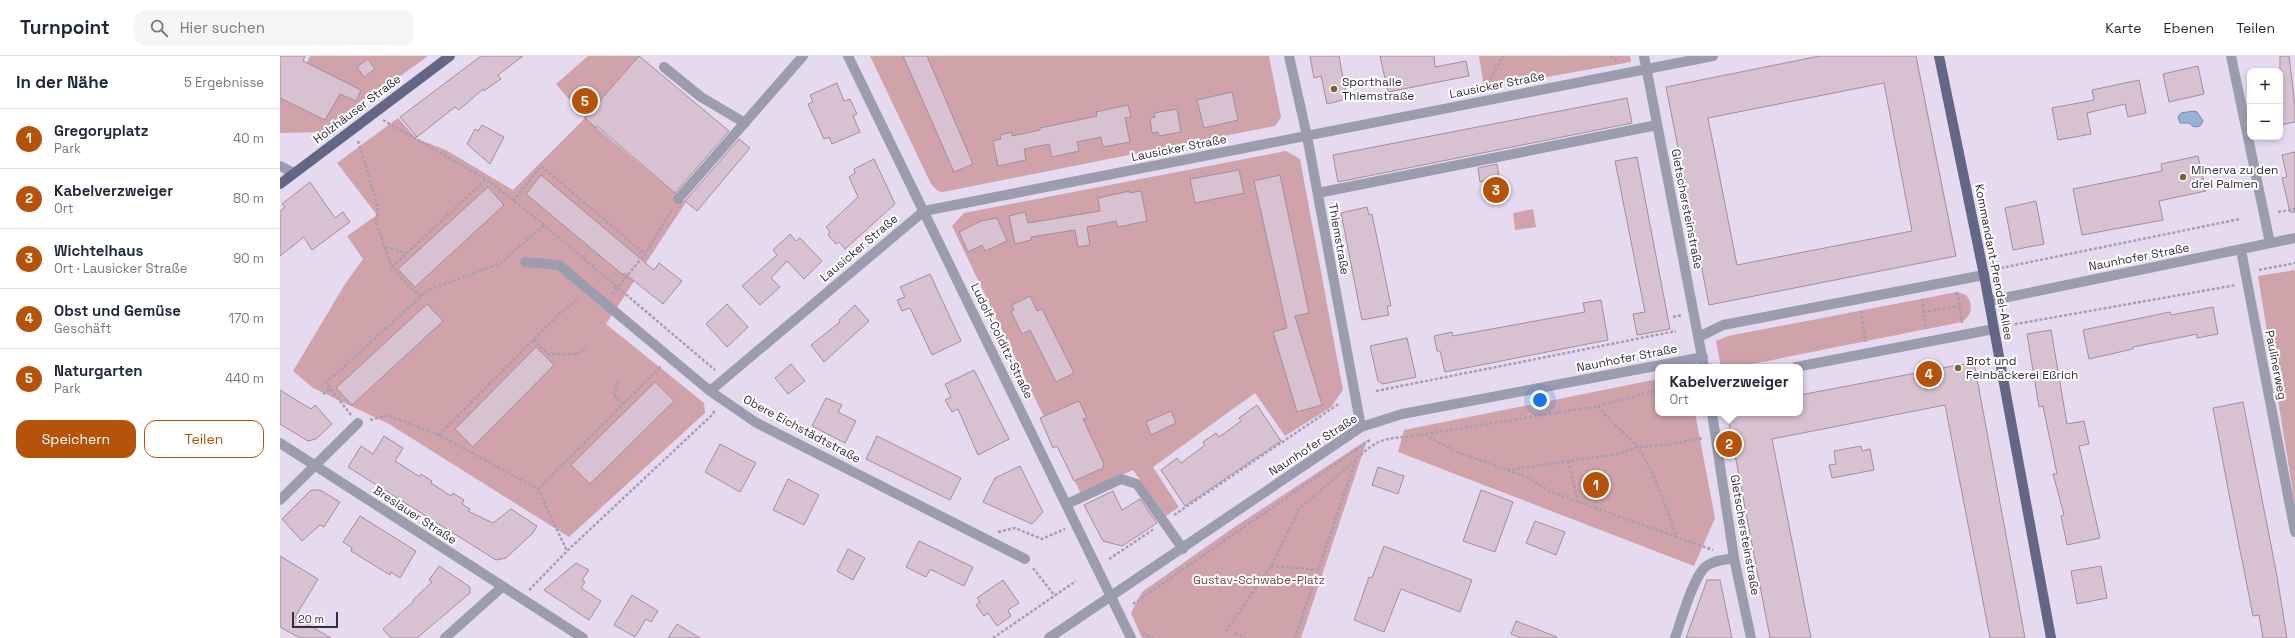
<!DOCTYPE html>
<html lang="de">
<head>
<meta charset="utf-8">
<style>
	:root { --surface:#fff; --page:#f6f6f7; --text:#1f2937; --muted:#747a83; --line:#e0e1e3; --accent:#b45309 }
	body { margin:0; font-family:"Space Grotesk",sans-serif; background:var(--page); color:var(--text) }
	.controls { position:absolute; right:12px; top:12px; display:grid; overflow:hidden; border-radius:8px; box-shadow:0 2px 6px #0003 }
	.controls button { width:36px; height:36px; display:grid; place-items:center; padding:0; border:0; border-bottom:1px solid var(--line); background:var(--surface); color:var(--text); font:20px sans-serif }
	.scale { position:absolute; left:12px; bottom:10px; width:46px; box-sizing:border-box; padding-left:4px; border:2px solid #343038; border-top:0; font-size:11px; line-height:14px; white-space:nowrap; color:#343038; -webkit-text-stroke:3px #fff; paint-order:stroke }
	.you { position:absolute; left:1260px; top:344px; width:14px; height:14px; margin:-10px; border:3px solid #fff; border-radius:50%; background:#1a73e8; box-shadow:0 0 0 6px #1a73e833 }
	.badge { display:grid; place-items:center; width:26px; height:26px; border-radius:50%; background:var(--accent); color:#fff; font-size:13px; font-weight:700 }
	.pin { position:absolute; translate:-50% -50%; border:2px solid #fff; box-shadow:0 1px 4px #0006 }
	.popup { position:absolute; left:1375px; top:308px; width:148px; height:52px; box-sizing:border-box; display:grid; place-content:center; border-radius:8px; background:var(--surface); filter:drop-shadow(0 1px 3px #0005); font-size:13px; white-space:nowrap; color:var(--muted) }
	.popup b { font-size:15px; color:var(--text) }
	.popup::after { content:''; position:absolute; left:50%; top:100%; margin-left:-8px; border:8px solid transparent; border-top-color:var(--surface) }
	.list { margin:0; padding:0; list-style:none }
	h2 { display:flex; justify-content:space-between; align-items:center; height:52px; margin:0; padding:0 16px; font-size:17px }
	h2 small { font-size:13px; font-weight:400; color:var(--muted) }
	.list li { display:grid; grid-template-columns:26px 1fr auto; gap:12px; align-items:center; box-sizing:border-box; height:60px; padding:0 16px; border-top:1px solid var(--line) }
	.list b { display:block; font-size:15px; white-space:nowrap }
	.list p { margin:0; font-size:13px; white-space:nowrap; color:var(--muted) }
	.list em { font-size:13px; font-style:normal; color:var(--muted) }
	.actions { display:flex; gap:8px; padding:12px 16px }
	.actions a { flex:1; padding:9px 0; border:1px solid var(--accent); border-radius:12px; text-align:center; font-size:14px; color:var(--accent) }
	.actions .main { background:var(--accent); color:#fff }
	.icon { flex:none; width:22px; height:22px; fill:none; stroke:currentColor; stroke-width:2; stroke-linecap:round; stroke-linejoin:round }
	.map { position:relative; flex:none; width:2015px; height:582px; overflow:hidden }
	header { display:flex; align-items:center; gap:24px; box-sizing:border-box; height:56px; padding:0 20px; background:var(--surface); border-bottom:1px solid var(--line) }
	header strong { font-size:19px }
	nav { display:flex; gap:22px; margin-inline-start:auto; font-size:14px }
	.search { width:280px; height:36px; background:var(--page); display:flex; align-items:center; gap:10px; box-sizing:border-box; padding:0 14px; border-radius:12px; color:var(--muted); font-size:15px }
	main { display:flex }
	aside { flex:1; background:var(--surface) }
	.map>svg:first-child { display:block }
	.green { fill:#d0a3ab }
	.water { fill:#96b3d3; stroke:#798ca4 }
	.building { fill:#d8c1d0; stroke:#a38d9c; fill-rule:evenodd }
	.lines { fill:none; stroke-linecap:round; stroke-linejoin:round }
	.path { stroke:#a89eb0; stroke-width:2.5; stroke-dasharray:3 2; stroke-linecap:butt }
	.minor { stroke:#9b9daf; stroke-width:10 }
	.major { stroke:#636684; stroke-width:10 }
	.poi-dot { fill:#756835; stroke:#fff; stroke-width:1.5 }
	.labels { text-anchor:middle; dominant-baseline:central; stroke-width:4; stroke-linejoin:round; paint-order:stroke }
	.poi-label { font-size:12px; fill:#343038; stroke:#fff; text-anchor:start }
	.street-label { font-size:12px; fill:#343038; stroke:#fff }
	.park-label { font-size:12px; fill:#7c3f4b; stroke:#fff }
</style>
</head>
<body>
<header>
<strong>Turnpoint</strong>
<div class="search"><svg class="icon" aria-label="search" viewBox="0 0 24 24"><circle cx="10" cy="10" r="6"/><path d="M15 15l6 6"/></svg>Hier suchen</div>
<nav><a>Karte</a><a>Ebenen</a><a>Teilen</a></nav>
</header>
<main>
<aside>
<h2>In der Nähe<small>5 Ergebnisse</small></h2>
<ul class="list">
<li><span class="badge">1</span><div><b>Gregoryplatz</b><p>Park</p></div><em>40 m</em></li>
<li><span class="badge">2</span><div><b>Kabelverzweiger</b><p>Ort</p></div><em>80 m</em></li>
<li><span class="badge">3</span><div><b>Wichtelhaus</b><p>Ort · Lausicker Straße</p></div><em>90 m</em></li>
<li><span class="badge">4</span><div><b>Obst und Gemüse</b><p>Geschäft</p></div><em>170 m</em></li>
<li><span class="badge">5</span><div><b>Naturgarten</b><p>Park</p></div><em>440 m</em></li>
</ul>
<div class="actions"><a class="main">Speichern</a><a>Teilen</a></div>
</aside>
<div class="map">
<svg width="2015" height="582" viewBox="0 0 2015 582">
	<rect width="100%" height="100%" fill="#e6daf1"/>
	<!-- green -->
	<path class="green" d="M30 0H148L42 76 0 77V42L8 46Z
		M308 0H359L305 62 406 146 326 268 424 347 425 357 289 481 109 368 33 332 13 315 65 228 83 203 67 180 97 159 57 107 118 62 137 83 166 94 233 134 305 62 276 28Z
		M590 0H989L1001 61 995 70 663 136 658 135 651 128Z
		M1199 0H1350L1351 6 1204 32Z
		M1006 95 1020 103 1063 334 1051 351 1005 380 975 337 873 411 899 451 886 460 853 414 801 438 672 170 684 157Z
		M1253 153 1256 171 1235 174 1233 157Z
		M2015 214V449L1978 220Z
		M1677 236 1686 239C1694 248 1692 259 1682 266L1457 311H1441L1436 285 1448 280Z
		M1378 323V357H1415L1435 462 1414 510 1118 396 1124 374Z
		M1087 384 1021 582H862L851 557 862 536 953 472Z"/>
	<!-- water -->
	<path class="water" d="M1914 55 1917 56 1923 65 1920 70 1914 71 1909 67H1900L1898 61 1901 57Z"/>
	<!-- building -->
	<path class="building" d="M0 0H25L23 5 81 34 76 45 60 38 45 64 0 42Z
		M201 0H243L218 19 221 23 204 35 203 33 179 54 175 51 137 81 120 61Z
		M359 0 449 75 395 137 317 70 316 72 305 62Z
		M623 0H647L693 108 674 116Z
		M1030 0H1059L1067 43 1047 48 1041 20 1034 22Z
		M1100 0H1154L1155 11 1186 5 1189 20 1108 36Z
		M1540 0H1636L1676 200 1429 249 1386 31ZM1604 27 1632 175 1457 209 1428 62Z
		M2000 0H2009L2015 50V66L2000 69Z
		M88 3 95 13 84 21 77 11Z
		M1918 10 1924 38 1889 46 1883 18Z
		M1859 24 1866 57 1848 61 1845 48 1807 57 1811 78 1778 84 1772 52 1814 44 1812 34Z
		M557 27 564 45 570 43 577 58 573 60 580 76 552 88 549 81 544 83 528 48 533 46 530 39Z
		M952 36 958 64 924 72 917 44Z
		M1347 42 1352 67 1058 126 1053 99Z
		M848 49 851 61 845 62 850 86 823 91 821 81 797 86 799 95 772 101 769 88 744 93 746 104 718 110 713 85 721 83 720 79 732 76V80L760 74V72L817 60 816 56Z
		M897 53 901 76 879 80 878 76 872 77 870 62 875 61 874 57Z
		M202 69 224 81 210 108 187 88 195 73 198 75Z
		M459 83 470 92 417 155 405 145Z
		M2015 96V156H2010L2002 122 2007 121 2002 99Z
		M1918 100 1926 135 1879 145 1883 164 1802 179 1793 133 1882 115 1881 108Z
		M1357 101 1390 273 1357 279 1353 258 1365 256 1335 105Z
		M594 103 615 148 565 193 559 186 556 188 548 179 550 176 546 171 578 141 569 121 575 117 574 113Z
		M1217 108 1219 121 1200 126 1198 112Z
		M959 114 964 137 915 147 910 123Z
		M261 119 374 214 379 207 402 225 383 248 344 217 343 219 246 138Z
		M1000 119 1029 257 1015 260 1042 349 1017 356 993 276 1007 272 974 125Z
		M30 126 55 162 63 156 70 166 32 194 24 181 0 200V155L5 151 2 148Z
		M208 131 224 149 135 231 118 213Z
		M850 135V137L861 135 867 165 838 171 836 165 807 171 810 189 798 191 795 174 751 181V184L735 188 729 160 745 156 748 167 820 155 818 142Z
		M1756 145 1764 188 1733 194 1725 152Z
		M1087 151 1089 159 1092 158 1111 250H1107L1109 259 1082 264 1061 157Z
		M717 162 727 185 705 195 702 189 688 196 679 176 701 165Z
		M510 178 516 185 520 182 542 205 524 223 507 205 491 222 500 231 480 249 462 230 497 199 493 194Z
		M650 218 681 285 652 299 630 252 622 255 617 244 625 241 620 231Z
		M750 240 757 255 762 253 794 317 776 326 750 274 742 278 731 255 734 254 732 249Z
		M1321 244 1328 284 1165 316 1160 295H1157L1154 280 1172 276 1173 280 1305 256 1303 247Z
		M147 248 163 265 72 349 56 332Z
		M447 248 468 271 447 291 426 268Z
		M575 249 589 265 544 306 531 289 560 266 559 264Z
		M1933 251 1938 278 1917 282V278L1853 291V293L1809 303 1803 274 1890 256 1891 259Z
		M1771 274 1787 368 1804 365 1809 388 1799 390 1820 482 1787 489 1781 460 1784 459 1773 418H1777L1763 350 1759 351 1747 278Z
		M1127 282 1136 321 1103 328 1098 325 1090 290Z
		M256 291 274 309 193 391 175 373Z
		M1694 306 1745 582H1710L1665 349 1492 383 1531 582H1490L1447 357H1520V339Z
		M511 308 525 325 508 338 495 322Z
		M694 314 729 383 698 399 678 353 672 356 665 344 671 341 665 328Z
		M375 326 394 345 310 428 291 409Z
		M0 334 31 353 35 349 52 368 36 383 28 385 0 368Z
		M546 342 562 349 558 356 576 365 565 387 532 370Z
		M799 345 807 362 803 363 824 408 823 412 794 425 777 390 773 392 760 362Z
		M1963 346 1997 520 2007 582H1983L1979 559 1973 560 1949 438 1933 352Z
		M977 349 1001 385 905 450 881 414 897 402 901 407 925 389 923 386 936 377 939 381 961 365 959 362Z
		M891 355 896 367 871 379 866 366Z
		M104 380 123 392 115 405 140 421 141 418 152 425 151 427 171 440 173 437 184 444 182 448 190 453 188 455 213 467 231 453 257 470 253 477 226 502 216 504 68 411 81 390 93 398Z
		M597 380 681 422 670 444 586 403Z
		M440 388 476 407 460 436 425 416Z
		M1581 390 1582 395 1590 393 1594 414 1552 422 1549 409 1556 408 1554 395Z
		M740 410 763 456 752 468 703 446 715 422Z
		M1098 411 1124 420 1118 438 1092 429Z
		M508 423 539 439 524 469 493 454Z
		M31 434H40L60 446 44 471 40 469 22 485 2 463Z
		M1201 434 1233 446 1215 496 1183 485Z
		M833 435 842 454 860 443 877 467 842 490 823 485 804 449Z
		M80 460 136 495 120 522 111 516 110 519 71 495 72 492 63 486Z
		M1255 465 1285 476 1276 499 1246 487Z
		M639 485 693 511 684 530 652 514H650L646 521 626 511Z
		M1104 490 1192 524 1180 556 1121 533 1104 576 1074 564 1089 521 1092 522Z
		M568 493 585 502 573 524 557 515Z
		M0 500 38 523 15 561 51 582H20L0 571Z
		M296 507 309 514 302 524 305 526 301 532 321 545 309 564 264 534Z
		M159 510 190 531V537L137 582H111L103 573 134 545 133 544 152 526 149 524Z
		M1821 510 1827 542 1797 548 1791 515Z
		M723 524 739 547 728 554 731 560 717 570 708 557 704 560 696 549 700 546 697 542Z
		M1427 524H1440L1452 582H1406Z
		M352 539 378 555 371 566 366 563 355 581 334 569Z
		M1236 565 1277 581V582H1241L1231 578Z
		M397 568 420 582H388Z"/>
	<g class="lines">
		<!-- path -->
		<path class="path" d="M1330 0 1338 6
			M1206 32 1223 0
			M103 64 206 123 264 169 435 314
			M78 85 98 151 96 167 112 211 133 234 142 240
			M233 145 261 110 365 198
			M1998 156 2015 153
			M106 191 126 197
			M112 211 206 123
			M1716 213 1960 163
			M1979 214 2015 207
			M1677 236 1682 267
			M332 238 365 198 393 152
			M1642 243 1646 273
			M1581 255 1586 286
			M1643 256 1679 250
			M1393 261 1402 259
			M1725 270 1956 229
			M253 284 268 298H297L307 291
			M339 326 333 338 342 348
			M1096 335 1396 275
			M43 338 50 332
			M1318 350C1329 366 1346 377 1358 392 1376 418 1385 450 1396 479
			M71 359 46 327 148 234 221 207 264 169
			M90 364 107 359 159 379 258 433 287 495
			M159 379 281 256 300 242
			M1145 379 1177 396 1247 421 1271 436 1433 494
			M1288 405 1298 445
			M1227 414 1338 398 1357 391 1386 389 1423 382
			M258 433 381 310
			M894 459 1060 347
			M718 476 735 472 762 483 785 473
			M829 503 874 473
			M991 510 1038 514
			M753 512 775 540
			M249 534 287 495 432 359 435 354
			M853 548 1090 384
			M946 575 991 510 1019 453 1076 404
			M862 578 875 582
			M955 578 966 582
			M713 582 796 525
			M1015 582 1076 403C1099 382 1103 383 1134 380L1318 350 1378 334"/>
		<!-- minor -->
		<path class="minor" d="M568 0 851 582
			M1009 0 1027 80 1081 371
			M1364 0 1424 311
			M1951 0 1990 187
			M384 11 421 41 465 67
			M0 110 14 117
			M1038 137 1377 69
			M398 143 523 0
			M1961 194 2015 476
			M245 206 279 209 430 335 475 366 745 503
			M1709 245 2015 182
			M1419 281 1443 269 1704 219
			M1516 311 1714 273
			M430 335 644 155 1433 0
			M1432 357 1454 502 1471 582
			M0 387 303 582
			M0 444 78 367
			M787 448 841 423 857 428 903 493
			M165 582 222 531
			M769 582 1081 371 1122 358 1423 301
			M1395 582C1401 565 1413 522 1425 511 1433 504 1445 504 1454 502"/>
		<!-- major -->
		<path class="major" d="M1659 0 1704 219 1771 582
			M0 128 170 0"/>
	</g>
	<!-- markers -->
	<g class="poi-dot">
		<circle cx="1054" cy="33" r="4"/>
		<circle cx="1903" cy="121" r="4"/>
		<circle cx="1678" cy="312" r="4"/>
	</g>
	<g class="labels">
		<!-- poi labels -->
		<g class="poi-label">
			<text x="1062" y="26">Sporthalle<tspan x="1062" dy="14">Thiemstraße</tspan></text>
			<text x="1911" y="114">Minerva zu den<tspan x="1911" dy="14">drei Palmen</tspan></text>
			<text x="1686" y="305">Brot und<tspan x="1686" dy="14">Feinbäckerei Eßrich</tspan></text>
		</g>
		<!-- street labels -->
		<g class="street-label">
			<text transform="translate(1217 29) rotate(-11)">Lausicker Straße</text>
			<text transform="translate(77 53) rotate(-37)">Holzhäuser Straße</text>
			<text transform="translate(899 92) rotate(-11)">Lausicker Straße</text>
			<text transform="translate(1407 153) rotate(79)">Gletschersteinstraße</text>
			<text transform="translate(1059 183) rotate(80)">Thiemstraße</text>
			<text transform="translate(579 192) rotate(-40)">Lausicker Straße</text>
			<text transform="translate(1859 201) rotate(-11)">Naunhofer Straße</text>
			<text transform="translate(1714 206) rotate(79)">Kommandant-Prendel-Allee</text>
			<text transform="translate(722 285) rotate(64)">Ludolf-Colditz-Straße</text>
			<text transform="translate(1347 302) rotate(-11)">Naunhofer Straße</text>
			<text transform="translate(1996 309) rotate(79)">Paulinerweg</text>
			<text transform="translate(522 373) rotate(28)">Obere Eichstädtstraße</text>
			<text transform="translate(1033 389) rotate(-33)">Naunhofer Straße</text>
			<text transform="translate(135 459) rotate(33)">Breslauer Straße</text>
			<text transform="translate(1465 479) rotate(80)">Gletschersteinstraße</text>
		</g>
		<!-- park labels -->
		<g class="park-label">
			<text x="979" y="524">Gustav-Schwabe-Platz</text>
		</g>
	</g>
</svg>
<div class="controls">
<button>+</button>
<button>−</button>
</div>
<div class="scale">20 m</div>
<div class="you"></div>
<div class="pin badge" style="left:1316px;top:429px">1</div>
<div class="pin badge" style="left:1449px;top:388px">2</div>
<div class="popup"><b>Kabelverzweiger</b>Ort</div>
<div class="pin badge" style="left:1216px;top:134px">3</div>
<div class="pin badge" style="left:1649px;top:318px">4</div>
<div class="pin badge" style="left:305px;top:45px">5</div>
</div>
</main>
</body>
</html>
